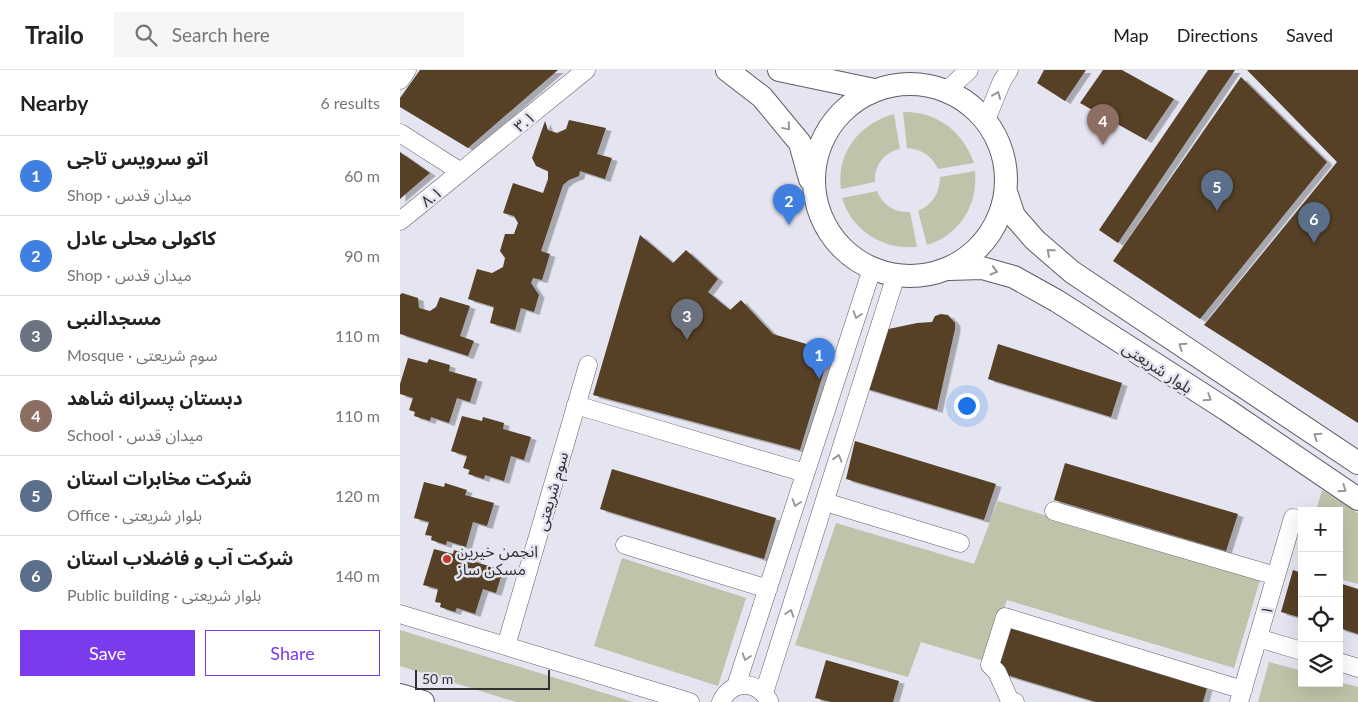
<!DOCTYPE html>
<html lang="en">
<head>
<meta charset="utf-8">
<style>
	:root { --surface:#fff; --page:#f6f6f6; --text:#222; --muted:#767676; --line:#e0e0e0; --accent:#7c3aed }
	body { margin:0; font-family:Lato,"Noto Sans Arabic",sans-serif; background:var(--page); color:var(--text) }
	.controls { position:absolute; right:15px; bottom:15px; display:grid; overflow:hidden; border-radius:0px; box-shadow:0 5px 20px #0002 }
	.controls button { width:45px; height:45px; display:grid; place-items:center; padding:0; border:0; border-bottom:1px solid var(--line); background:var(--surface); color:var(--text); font:25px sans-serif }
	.scale { position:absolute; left:15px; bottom:12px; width:135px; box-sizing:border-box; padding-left:5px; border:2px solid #313236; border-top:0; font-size:14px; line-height:18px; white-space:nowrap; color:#313236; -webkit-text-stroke:4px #e4e5f0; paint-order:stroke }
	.you { position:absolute; left:566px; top:335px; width:18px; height:18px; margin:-12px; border:4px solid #fff; border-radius:50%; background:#1a73e8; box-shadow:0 0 0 8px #1a73e833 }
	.badge { display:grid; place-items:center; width:32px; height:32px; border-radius:50%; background:var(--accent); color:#fff; font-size:16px; font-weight:700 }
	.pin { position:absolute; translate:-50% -41px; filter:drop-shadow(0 1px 2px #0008) }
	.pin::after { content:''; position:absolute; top:26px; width:18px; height:15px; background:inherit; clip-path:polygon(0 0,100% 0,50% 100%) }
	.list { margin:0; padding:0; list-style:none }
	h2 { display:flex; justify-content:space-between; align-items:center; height:65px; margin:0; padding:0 20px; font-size:21px }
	h2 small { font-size:16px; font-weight:400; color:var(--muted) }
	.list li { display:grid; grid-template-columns:32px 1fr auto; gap:15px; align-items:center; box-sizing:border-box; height:80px; padding:0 20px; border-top:1px solid var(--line) }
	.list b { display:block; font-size:19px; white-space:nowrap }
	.list p { margin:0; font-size:16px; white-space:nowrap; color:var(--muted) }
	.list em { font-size:16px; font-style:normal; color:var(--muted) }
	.actions { display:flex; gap:10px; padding:15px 20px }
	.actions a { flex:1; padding:11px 0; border:1px solid var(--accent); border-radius:0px; text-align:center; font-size:18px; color:var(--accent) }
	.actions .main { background:var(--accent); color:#fff }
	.icon { flex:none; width:28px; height:28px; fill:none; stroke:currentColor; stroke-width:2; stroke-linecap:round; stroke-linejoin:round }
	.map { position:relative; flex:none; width:958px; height:632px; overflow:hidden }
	header { display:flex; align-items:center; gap:30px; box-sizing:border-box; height:70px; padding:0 25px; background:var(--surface); border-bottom:1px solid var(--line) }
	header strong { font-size:24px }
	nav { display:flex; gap:28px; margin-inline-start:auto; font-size:18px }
	.search { width:350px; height:45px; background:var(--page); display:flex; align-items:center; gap:12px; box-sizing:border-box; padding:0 18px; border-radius:0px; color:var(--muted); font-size:19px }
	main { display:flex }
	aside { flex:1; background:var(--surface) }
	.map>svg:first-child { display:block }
	.green { fill:#bec3a9 }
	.building { fill:#574128; filter:url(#shadow) }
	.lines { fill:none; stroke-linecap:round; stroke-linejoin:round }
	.minor-casing { stroke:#5d5e67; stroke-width:19 }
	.major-casing { stroke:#5d5e67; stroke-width:24 }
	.minor { stroke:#fff; stroke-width:18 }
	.major { stroke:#fff; stroke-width:22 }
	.oneway { stroke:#98989a }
	.poi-dot { fill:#c63928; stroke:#e4e5f0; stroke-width:2 }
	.labels { text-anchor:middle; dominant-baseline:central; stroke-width:5; stroke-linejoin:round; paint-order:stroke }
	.street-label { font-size:16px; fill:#313236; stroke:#e4e5f0 }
	.poi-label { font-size:16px; fill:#313236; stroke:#e4e5f0; text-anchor:start }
</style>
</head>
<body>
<header>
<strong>Trailo</strong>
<div class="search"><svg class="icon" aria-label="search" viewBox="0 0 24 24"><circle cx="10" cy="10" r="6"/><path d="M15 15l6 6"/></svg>Search here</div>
<nav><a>Map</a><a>Directions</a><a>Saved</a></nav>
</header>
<main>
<aside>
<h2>Nearby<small>6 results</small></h2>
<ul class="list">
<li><span class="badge" style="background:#3f7fe0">1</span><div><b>اتو سرویس تاجی</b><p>Shop · میدان قدس</p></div><em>60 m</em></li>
<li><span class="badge" style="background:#3f7fe0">2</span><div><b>کاکولی محلی عادل</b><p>Shop · میدان قدس</p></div><em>90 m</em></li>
<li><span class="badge" style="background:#6b7280">3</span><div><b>مسجدالنبی</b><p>Mosque · سوم شریعتی</p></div><em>110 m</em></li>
<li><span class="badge" style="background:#8d6e63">4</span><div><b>دبستان پسرانه شاهد</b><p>School · میدان قدس</p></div><em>110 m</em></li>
<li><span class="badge" style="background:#5c6f8a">5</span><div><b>شرکت مخابرات استان</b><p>Office · بلوار شریعتی</p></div><em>120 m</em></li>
<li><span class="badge" style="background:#5c6f8a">6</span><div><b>شرکت آب و فاضلاب استان</b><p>Public building · بلوار شریعتی</p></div><em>140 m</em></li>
</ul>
<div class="actions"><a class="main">Save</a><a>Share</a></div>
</aside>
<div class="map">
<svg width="958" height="632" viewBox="0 0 958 632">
	<defs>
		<filter id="shadow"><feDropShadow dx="5.5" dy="3" stdDeviation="0" flood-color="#0004"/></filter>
	</defs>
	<rect width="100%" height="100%" fill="#e4e5f0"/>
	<!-- green -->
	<path class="green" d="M503 42C536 41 563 61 574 93L538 99C532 86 522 79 507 78Z
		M494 44 500 79C484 82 474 96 475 112L441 119C436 83 460 53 494 44Z
		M575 101C578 135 560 165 527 175L518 141C532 135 540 123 540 107Z
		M477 121C482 135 495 143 510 142L517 177C483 180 452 161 442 128Z
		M922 420 958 443V514L939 509V441H916Z
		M598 431 860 510 834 598 607 530 584 591 521 572 508 607 395 575 436 453 574 494Z
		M222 488 346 528 318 616 194 576Z
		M0 560 233 632H116L0 596Z
		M869 592 902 601V613H939V612L958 617V632H858Z"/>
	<!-- building -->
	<path class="building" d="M20 0H158L68 78 0 37V28Z
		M644 0H686L665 31 637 13Z
		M703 0H722L774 29 746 70 680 33Z
		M808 0H835L718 173 699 160Z
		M847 0H958V353L804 255 937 92Z
		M841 7 927 92 800 249 713 191Z
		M169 50 206 58 197 84 212 88 205 109 180 101 179 106 169 110 163 115 141 181 150 184 142 210 133 208 131 213 139 225 134 242 121 238 115 260 90 253 94 237 68 229 77 199 92 203 103 197 105 188 100 181 105 164H114L118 153 114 146 103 143 113 113 143 123 148 109V101L136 96 132 88 145 51 148 60 157 63 166 59Z
		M0 82 30 103 0 129Z
		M240 165 273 193 286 180 318 209 308 222 330 240 341 230 373 264 430 281 400 380 193 325Z
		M2 223 18 228 19 238 30 241 36 237 40 227 70 236 60 266 74 271 68 286 0 264V225Z
		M541 244 548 245 555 253V259L537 340 461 317 479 261 517 253 532 252 535 246Z
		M598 274 722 313 711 347 588 309Z
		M8 288 27 293 29 289 50 295 49 301 77 309 70 332 57 328 49 353 31 347 30 351 14 346 15 342 9 340 13 328 0 324V314Z
		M62 346 82 351 83 347 104 353 103 359 131 367 124 390 111 386 104 411 85 405 84 409 68 404 70 400 63 398 67 386 51 381Z
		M455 371 596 414 584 450 446 409Z
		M665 393 838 444 826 481 654 430Z
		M212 399 376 448 364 489 200 439Z
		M24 412 44 417 45 413 67 420 65 425 94 433 87 456 73 452 66 477 47 471 46 475 31 470 32 466 25 465 29 452 14 448Z
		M34 479 53 484 54 480 76 487 75 492 103 500 96 523 83 519 75 544 57 538 55 542 40 537 41 533 35 532 38 519 23 515Z
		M893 500 902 503V548L881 542Z
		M939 513 958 519V564L939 558Z
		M611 558 807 618 803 632H696L597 602Z
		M426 590 499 611 493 632H431L415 628Z"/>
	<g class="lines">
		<!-- minor casing -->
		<g class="minor-casing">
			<path id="minor" d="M0 10 7 0
				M546 21 569 0
				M586 50 602 11 609 0
				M0 63 61 102
				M0 151 186 0
				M176 335 405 403
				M425 432 560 473
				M654 441 876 506
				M225 475 368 519
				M0 544 290 632
				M858 568 902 581
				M106 576 188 295
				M939 592 958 598
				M336 616 472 199
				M364 623 496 205
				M321 632C332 609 357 610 369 631
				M615 632 610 631 597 602 590 595 605 547 843 620
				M839 632 893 448"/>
		</g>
		<!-- major casing -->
		<g class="major-casing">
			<path id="major" d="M327 0 362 27 400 73 410 109
				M379 0 474 20
				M414 110a96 96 0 1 1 192 0a96 96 0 1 1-192 0Z
				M606 122 614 146 635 170 672 202 958 393
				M549 199 582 198 614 207 657 231 827 340 958 429
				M0 625 23 632"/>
		</g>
		<!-- minor -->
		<use href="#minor" class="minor"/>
		<!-- major -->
		<use href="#major" class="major"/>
	</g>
	<!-- one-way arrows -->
	<defs><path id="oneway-chevron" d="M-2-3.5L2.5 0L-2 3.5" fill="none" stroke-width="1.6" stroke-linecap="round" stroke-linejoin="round" transform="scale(1.25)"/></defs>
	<g class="oneway">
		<use href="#oneway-chevron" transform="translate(597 25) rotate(-68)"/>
		<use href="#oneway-chevron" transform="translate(387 57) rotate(50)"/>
		<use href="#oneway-chevron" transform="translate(650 182) rotate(-139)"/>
		<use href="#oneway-chevron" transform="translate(594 201) rotate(16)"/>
		<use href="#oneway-chevron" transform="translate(457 245) rotate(108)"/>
		<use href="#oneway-chevron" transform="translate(782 276) rotate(-146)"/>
		<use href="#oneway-chevron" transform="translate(808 328) rotate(33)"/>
		<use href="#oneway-chevron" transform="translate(917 366) rotate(-146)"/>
		<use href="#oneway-chevron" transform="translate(438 388) rotate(-73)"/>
		<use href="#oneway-chevron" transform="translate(943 419) rotate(34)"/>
		<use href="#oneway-chevron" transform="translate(396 433) rotate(108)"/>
		<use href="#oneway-chevron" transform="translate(390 543) rotate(-72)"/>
		<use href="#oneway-chevron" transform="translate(346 587) rotate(108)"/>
	</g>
	<!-- markers -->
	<circle class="poi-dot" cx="47" cy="489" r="5"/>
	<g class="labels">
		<!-- street labels -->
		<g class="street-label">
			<text transform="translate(124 51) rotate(-39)">۳.۱</text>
			<text transform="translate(31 126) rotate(-38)">۸.۱</text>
			<text transform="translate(758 297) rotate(33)">بلوار شریعتی</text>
			<text transform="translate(151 421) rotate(-74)">سوم شریعتی</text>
			<text transform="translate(866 540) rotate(-74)">۱</text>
		</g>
		<!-- poi labels -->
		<g class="poi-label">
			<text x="57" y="480">انجمن خیرین<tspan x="57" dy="18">مسکن ساز</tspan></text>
		</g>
	</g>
</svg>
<div class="controls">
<button>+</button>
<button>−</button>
<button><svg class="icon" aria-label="locate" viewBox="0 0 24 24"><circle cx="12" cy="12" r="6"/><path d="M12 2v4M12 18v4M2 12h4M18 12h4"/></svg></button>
<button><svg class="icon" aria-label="layers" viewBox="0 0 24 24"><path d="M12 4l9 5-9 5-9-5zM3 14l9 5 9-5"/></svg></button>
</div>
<div class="scale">50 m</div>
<div class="you"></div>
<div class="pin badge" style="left:419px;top:309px;background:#3f7fe0">1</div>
<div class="pin badge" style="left:389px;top:155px;background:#3f7fe0">2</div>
<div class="pin badge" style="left:287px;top:270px;background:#6b7280">3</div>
<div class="pin badge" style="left:703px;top:75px;background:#8d6e63">4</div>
<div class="pin badge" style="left:817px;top:141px;background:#5c6f8a">5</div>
<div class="pin badge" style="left:914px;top:173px;background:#5c6f8a">6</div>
</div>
</main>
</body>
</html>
